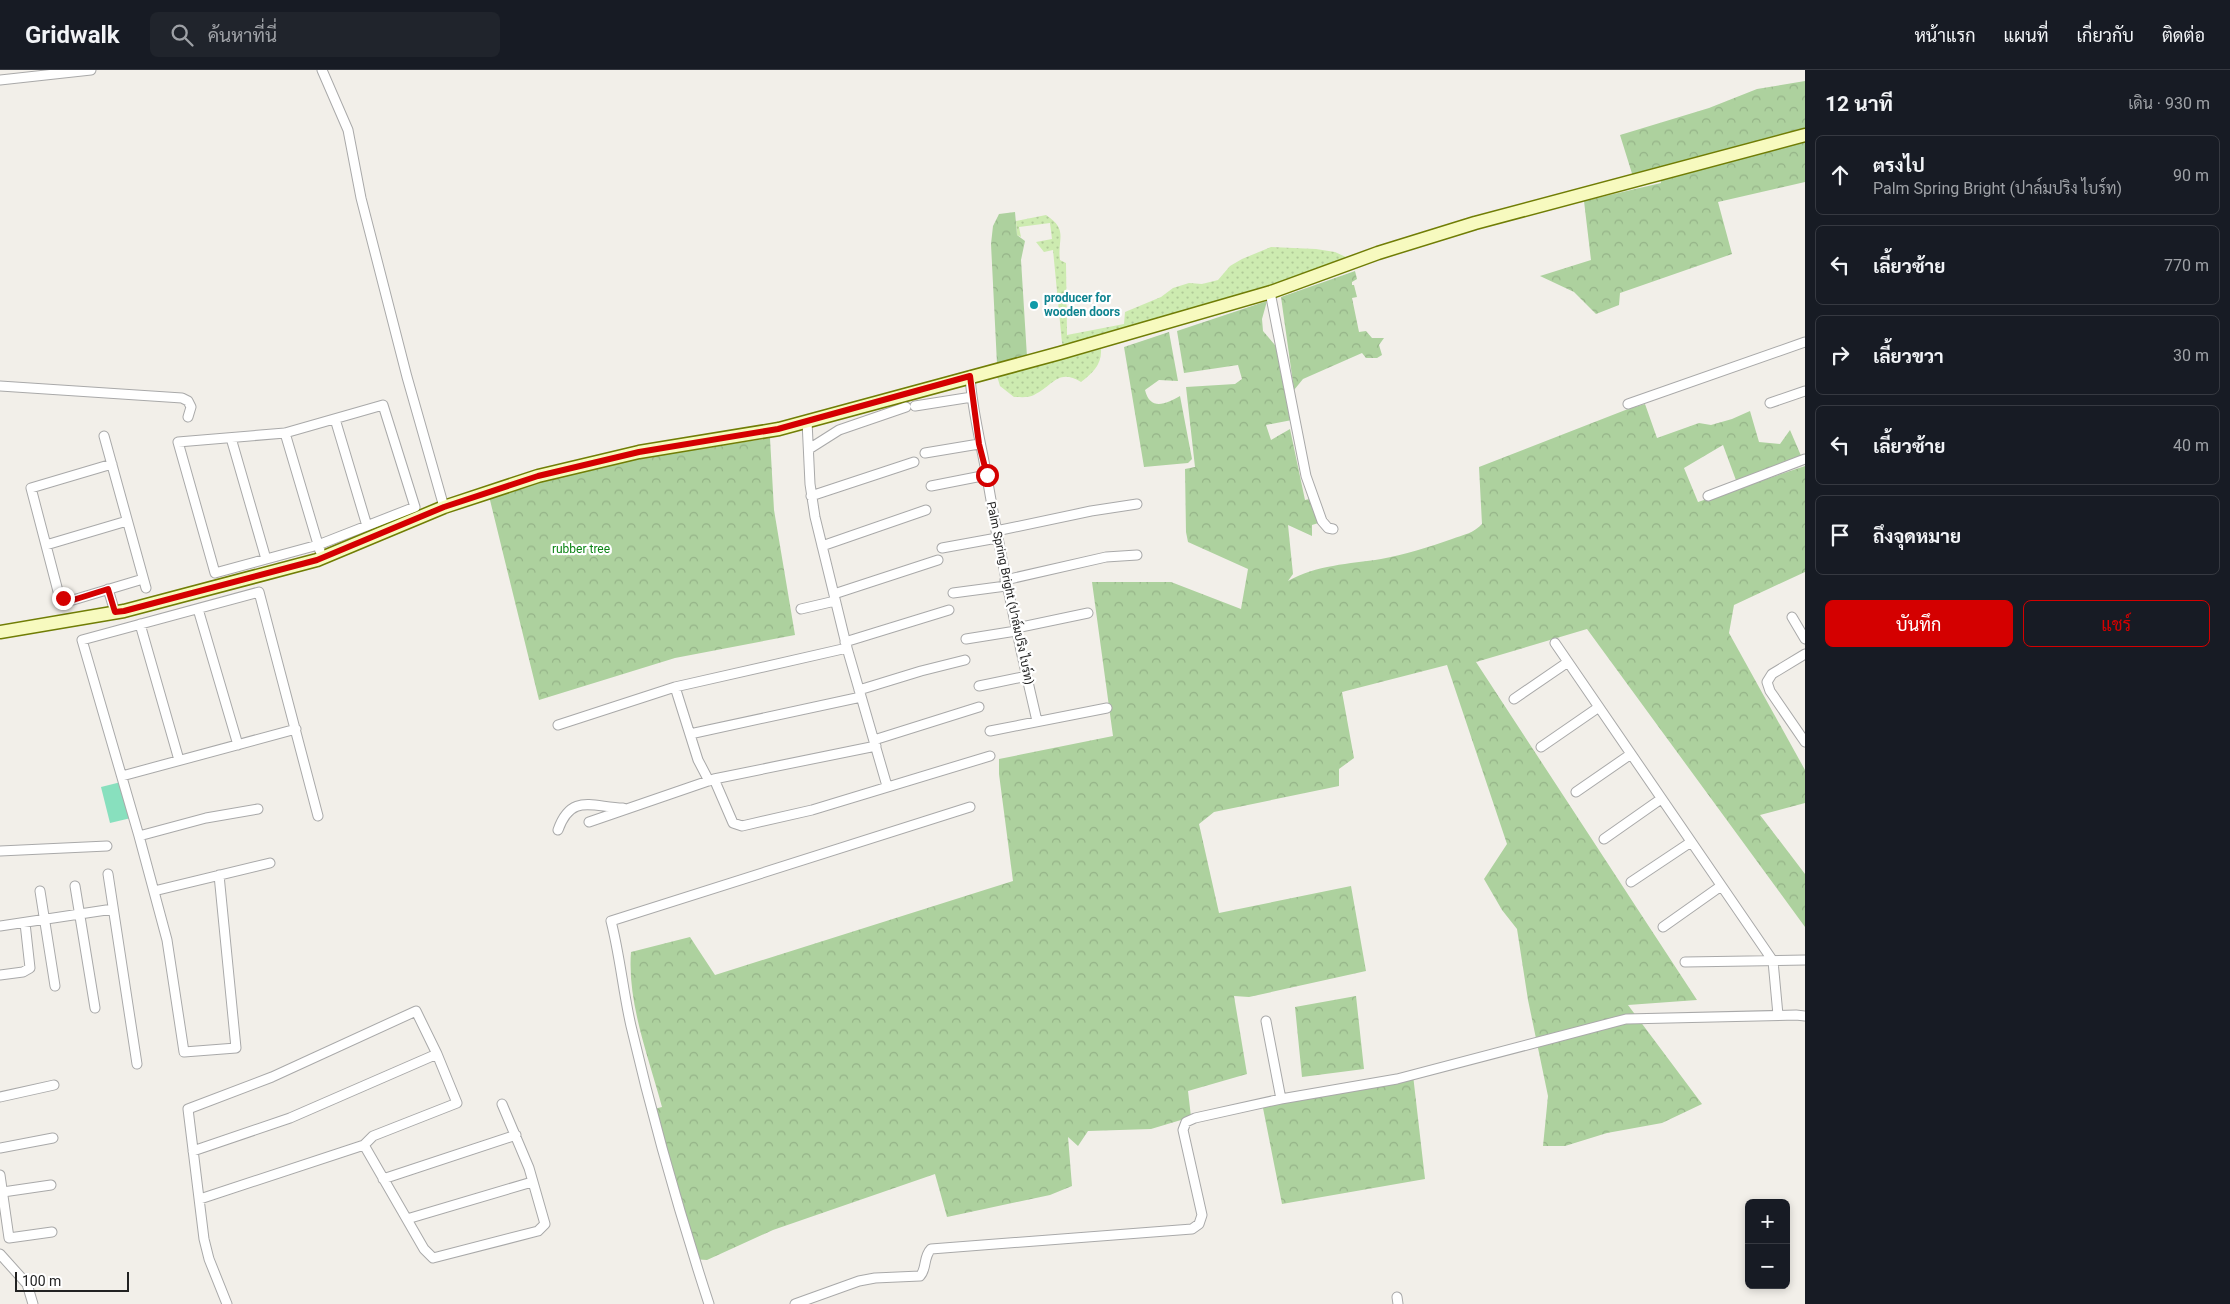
<!DOCTYPE html>
<html lang="th">
<head>
<meta charset="utf-8">
<style>
	:root { --surface:#171b24; --page:#20242c; --text:#f1f3f6; --muted:#9ea1a6; --line:#363941; --accent:#d40000 }
	body { margin:0; font-family:Roboto,Sarabun,sans-serif; background:var(--page); color:var(--text) }
	.controls { position:absolute; right:15px; bottom:15px; display:grid; overflow:hidden; border-radius:8px; box-shadow:0 2px 8px #0003 }
	.controls button { width:45px; height:45px; display:grid; place-items:center; padding:0; border:0; border-bottom:1px solid var(--line); background:var(--surface); color:var(--text); font:25px sans-serif }
	.scale { position:absolute; left:15px; bottom:12px; width:114px; box-sizing:border-box; padding-left:5px; border:2px solid #222; border-top:0; font-size:14px; line-height:18px; white-space:nowrap; color:#222; -webkit-text-stroke:4px #fff; paint-order:stroke }
	.stop { position:absolute; width:15px; height:15px; margin:-11px; border:4px solid #d40000; border-radius:50%; background:#fff }
	.stop.end { background:#d40000; border-color:#fff; box-shadow:0 1px 5px #0008 }
	.list { margin:0; padding:0; list-style:none }
	h2 { display:flex; justify-content:space-between; align-items:center; height:65px; margin:0; padding:0 20px; font-size:21px }
	h2 small { font-size:16px; font-weight:400; color:var(--muted) }
	.list li { display:grid; grid-template-columns:32px 1fr auto; gap:15px; align-items:center; box-sizing:border-box; height:80px; margin:0 10px 10px; padding:0 10px; border:1px solid var(--line); border-radius:8px }
	.list b { display:block; font-size:19px; white-space:nowrap }
	.list p { margin:0; font-size:16px; white-space:nowrap; color:var(--muted) }
	.list em { font-size:16px; font-style:normal; color:var(--muted) }
	.actions { display:flex; gap:10px; padding:15px 20px }
	.actions a { flex:1; padding:11px 0; border:1px solid var(--accent); border-radius:8px; text-align:center; font-size:18px; color:var(--accent) }
	.actions .main { background:var(--accent); color:#fff }
	.icon { flex:none; width:28px; height:28px; fill:none; stroke:currentColor; stroke-width:2; stroke-linecap:round; stroke-linejoin:round }
	.map { position:relative; flex:none; width:1805px; height:1234px; overflow:hidden }
	header { display:flex; align-items:center; gap:30px; box-sizing:border-box; height:70px; padding:0 25px; background:var(--surface); border-bottom:1px solid var(--line) }
	header strong { font-size:24px }
	nav { display:flex; gap:28px; margin-inline-start:auto; font-size:18px }
	.search { width:350px; height:45px; background:var(--page); display:flex; align-items:center; gap:12px; box-sizing:border-box; padding:0 18px; border-radius:8px; color:var(--muted); font-size:19px }
	main { display:flex }
	aside { flex:1; background:var(--surface) }
	.map>svg:first-child { display:block }
	.grass { fill:url(#grass-dots) }
	.forest { fill:url(#forest-crowns) }
	.pitch { fill:#88e0be }
	.lines { fill:none; stroke-linecap:round; stroke-linejoin:round }
	.street-casing { stroke:#a9a9a9; stroke-width:11 }
	.secondary-casing { stroke:#707d05; stroke-width:15 }
	.street { stroke:#fff; stroke-width:9 }
	.secondary { stroke:#f7fabf; stroke-width:12 }
	.route { stroke:#d40000; stroke-width:6 }
	.culture-dot { fill:#0f9aa8; stroke:#fff; stroke-width:2 }
	.labels { text-anchor:middle; dominant-baseline:central; stroke-width:4.5; stroke-linejoin:round; paint-order:stroke }
	.culture-label { font-size:12px; font-weight:bold; fill:#0d838f; stroke:#fff; text-anchor:start }
	.park-label { font-size:12px; fill:#0c8416; stroke:#fff }
	.street-label { font-size:12px; fill:#222; stroke:#fff }
</style>
</head>
<body>
<header>
<strong>Gridwalk</strong>
<div class="search"><svg class="icon" aria-label="search" viewBox="0 0 24 24"><circle cx="10" cy="10" r="6"/><path d="M15 15l6 6"/></svg>ค้นหาที่นี่</div>
<nav><a>หน้าแรก</a><a>แผนที่</a><a>เกี่ยวกับ</a><a>ติดต่อ</a></nav>
</header>
<main>
<div class="map">
<svg width="1805" height="1234" viewBox="0 0 1805 1234">
	<defs>
		<pattern id="grass-dots" width="8" height="8" patternUnits="userSpaceOnUse" patternTransform="scale(1.25)"><rect width="8" height="8" fill="#cdebb0"/><path d="M2 2h.1M6 6h.1" fill="none" stroke="#b0c997" stroke-width="1.8" stroke-linecap="round"/></pattern>
		<pattern id="forest-crowns" width="20" height="18" patternUnits="userSpaceOnUse" patternTransform="scale(1.25)"><rect width="20" height="18" fill="#add19e"/><path d="M2 6a3 3 0 1 1 6 0M12 15a3 3 0 1 1 6 0" fill="none" stroke="#95b388"/></pattern>
	</defs>
	<rect width="100%" height="100%" fill="#f2efe9"/>
	<!-- grass -->
	<path class="grass" d="M1046 145C1069 160 1057 169 1060 190L1066 193 1067 265 1124 254 1125 242 1161 227 1173 218 1189 213 1202 214 1218 210 1230 196 1242 189 1271 177 1316 179 1335 182 1348 188 1262 220 1065 277 1062 273 1053 180 1044 182 1036 172 1052 169 1050 153 1019 157 1021 167 1017 165 1016 151Z
		M1101 279C1102 295 1092 303 1081 312 1058 298 1053 316 1034 325 1029 328 1020 327 1014 327L1000 316 997 306Z"/>
	<!-- forest -->
	<path class="forest" d="M1805 11V112L1718 132 1732 184 1620 223 1619 235 1596 244 1574 222 1540 206 1591 190 1584 131 1661 113 1660 104 1634 110 1620 65 1709 38 1757 19Z
		M1015 142 1017 165 1025 171 1021 190 1027 287 997 294 991 174 993 156 999 144Z
		M1355 201 1357 209 1352 212V215H1354L1357 227 1352 228 1359 262 1366 261 1372 268H1384L1379 275 1382 285 1377 288H1366L1362 283 1303 309 1294 320 1281 227Z
		M1267 231 1262 249 1263 261 1280 281 1292 350 1266 355 1271 370 1290 359 1305 430 1318 427 1325 451 1312 455V466L1288 455 1293 504 1288 511C1316 495 1349 494 1381 489 1404 485 1429 477 1452 469 1463 465 1474 463 1482 454L1479 397 1628 339 1645 334 1657 368 1699 353 1711 355 1732 349 1750 341 1759 372 1780 374 1790 360 1802 388 1737 413 1723 375 1684 398 1698 432 1805 396V502L1734 535 1729 563 1805 700V733L1760 745 1805 804V857L1587 559 1476 592 1697 930 1628 935 1702 1034 1662 1053 1607 1063 1565 1076H1543L1548 1026 1528 930 1517 859 1502 840 1484 809 1507 774 1447 595 1342 622 1354 688 1339 699V716L1214 742 1199 754 1219 843 1351 816 1366 901 1249 927 1234 926 1247 1004 1188 1021 1191 1047 1151 1059 1088 1061 1078 1076 1068 1067 1072 1116 1050 1125 947 1147 935 1104 773 1160 707 1190 692 1189 654 1039 662 1037C649 988 627 933 631 882L690 867 715 905 1013 811 999 704V689L1113 666 1092 512H1171L1241 539 1248 499 1188 472 1186 462 1185 399 1195 397 1186 317 1235 314 1242 309 1238 295 1184 303 1177 261Z
		M1169 262 1178 311 1159 310 1145 320C1150 341 1166 334 1180 326L1192 389 1188 393 1144 397 1124 277Z
		M770 368 774 440 795 565 675 588 539 630 489 426 566 404 645 387Z
		M1356 926 1364 999 1302 1007 1295 937Z
		M1413 1005 1425 1109 1282 1134 1262 1033Z"/>
	<!-- pitch -->
	<path class="pitch" d="M121 712 131 748 110 753 101 717Z"/>
	<g class="lines">
		<!-- street casing -->
		<g class="street-casing">
			<path id="street" d="M322 0 348 60 361 128 407 307 444 437
				M0 10 91 0
				M1270 222 1306 406 1322 451 1328 458 1333 459
				M970 306C972 340 981 373 987 407 1001 489 1018 570 1037 651
				M0 316 182 328 188 331 191 337 188 347
				M1770 333 1805 321
				M1628 334 1805 272
				M383 335 415 437 318 475 215 503 178 372 285 363Z
				M915 336 972 327
				M335 349 367 456
				M807 351 810 414 815 447 847 578 887 716
				M285 363 320 481
				M104 366 146 518
				M231 368 266 489
				M809 379 839 360 906 337
				M925 383 979 374
				M112 394 31 418 59 525 68 530H73L143 509
				M931 416 987 405
				M811 426 914 392
				M1708 426 1805 389
				M996 461 1091 441 1137 434
				M46 475 127 451
				M822 476 926 440
				M942 478 997 468
				M1005 510 1106 487 1137 485
				M108 519 115 542
				M953 523 1006 516
				M834 524 938 490
				M198 539 238 675
				M801 539 835 531
				M1792 547 1805 569
				M140 554 179 690
				M1016 558 1088 543
				M966 569 1016 561
				M845 572 949 540
				M1555 573 1773 891 1778 945
				M1805 584 1772 604 1767 612 1770 621 1805 672
				M979 616 1027 606
				M675 617 698 690 709 711
				M859 620 921 601 965 590
				M1514 629 1568 592
				M558 655 675 617 847 578
				M990 661 1107 638
				M690 664 861 627
				M874 670 979 637
				M1541 677 1599 637
				M122 706 296 659
				M714 709 733 753 742 756 812 740 990 686
				M1576 722 1631 684
				M589 752 714 709 876 676
				M558 760C571 723 592 737 623 738
				M139 766 82 570 259 522 318 746
				M1604 769 1661 729
				M0 781 107 776
				M108 804 137 994
				M219 805 236 978 184 982 167 870 139 766 206 748 258 739
				M1631 812 1691 772
				M75 816 95 938
				M40 821 55 916
				M154 821 270 793
				M0 856 113 839
				M1663 857 1721 816
				M1685 892 1805 890
				M0 905 23 902 30 898 25 853
				M1266 951 1281 1029
				M0 1027 54 1015
				M364 1075 424 1179 433 1188 538 1161 545 1154 529 1098 502 1034
				M0 1078 53 1068
				M193 1081 290 1048 437 984
				M0 1105 9 1168 52 1162
				M383 1109 516 1065
				M3 1122 51 1115
				M200 1129 364 1075 373 1066 457 1033 437 984 416 941 272 1007 188 1039 204 1169 209 1189 227 1234
				M407 1149 532 1112
				M0 1184 27 1214 33 1234
				M1397 1227 1398 1234
				M709 1234C679 1142 653 1050 631 956 623 921 620 886 611 851L970 737
				M795 1234 859 1211 875 1208 920 1206C927 1199 923 1187 931 1179L1192 1159 1199 1154 1202 1145 1183 1060 1186 1052 1195 1048 1281 1029 1397 1009 1626 949 1796 945 1805 946"/>
		</g>
		<!-- secondary casing -->
		<g class="secondary-casing">
			<path id="secondary" d="M0 562 124 541 317 490 444 437 538 406 639 382 779 359 1060 283 1271 222 1378 183 1475 153 1805 65"/>
		</g>
		<!-- street -->
		<use href="#street" class="street"/>
		<!-- secondary -->
		<use href="#secondary" class="secondary"/>
	</g>
	<g class="lines">
		<!-- route -->
		<path class="route" d="M63 528 73 530 108 519 115 542 124 541 317 490 444 437 538 406 639 382 778 359 970 306 979 374 987 405"/>
	</g>
	<!-- markers -->
	<circle class="culture-dot" cx="1034" cy="235" r="5"/>
	<g class="labels">
		<!-- culture labels -->
		<g class="culture-label">
			<text x="1044" y="228">producer for<tspan x="1044" dy="14">wooden doors</tspan></text>
		</g>
		<!-- park labels -->
		<g class="park-label">
			<text x="581" y="479">rubber tree</text>
		</g>
		<!-- street labels -->
		<g class="street-label">
			<text transform="translate(1010 523) rotate(78)">Palm Spring Bright (ปาล์มปริง ไบร์ท)</text>
		</g>
	</g>
</svg>
<div class="controls">
<button>+</button>
<button>−</button>
</div>
<div class="scale">100 m</div>
<div class="stop" style="left:987px;top:405px"></div>
<div class="stop end" style="left:63px;top:528px"></div>
</div>
<aside>
<h2>12 นาที<small>เดิน · 930 m</small></h2>
<ul class="list">
<li><svg class="icon" aria-label="ahead" viewBox="0 0 24 24"><path d="M12 20V5M6 11l6-6 6 6"/></svg><div><b>ตรงไป</b><p>Palm Spring Bright (ปาล์มปริง ไบร์ท)</p></div><em>90 m</em></li>
<li><svg class="icon" aria-label="left" viewBox="0 0 24 24"><path d="M17 20v-9H6M10 6l-5 5 5 5"/></svg><div><b>เลี้ยวซ้าย</b></div><em>770 m</em></li>
<li><svg class="icon" aria-label="right" viewBox="0 0 24 24"><path d="M7 20v-9h11M14 6l5 5-5 5"/></svg><div><b>เลี้ยวขวา</b></div><em>30 m</em></li>
<li><svg class="icon" aria-label="left" viewBox="0 0 24 24"><path d="M17 20v-9H6M10 6l-5 5 5 5"/></svg><div><b>เลี้ยวซ้าย</b></div><em>40 m</em></li>
<li><svg class="icon" aria-label="arrive" viewBox="0 0 24 24"><path d="M6 21V4h12l-3 4 3 4H6"/></svg><div><b>ถึงจุดหมาย</b></div></li>
</ul>
<div class="actions"><a class="main">บันทึก</a><a>แชร์</a></div>
</aside>
</main>
</body>
</html>
